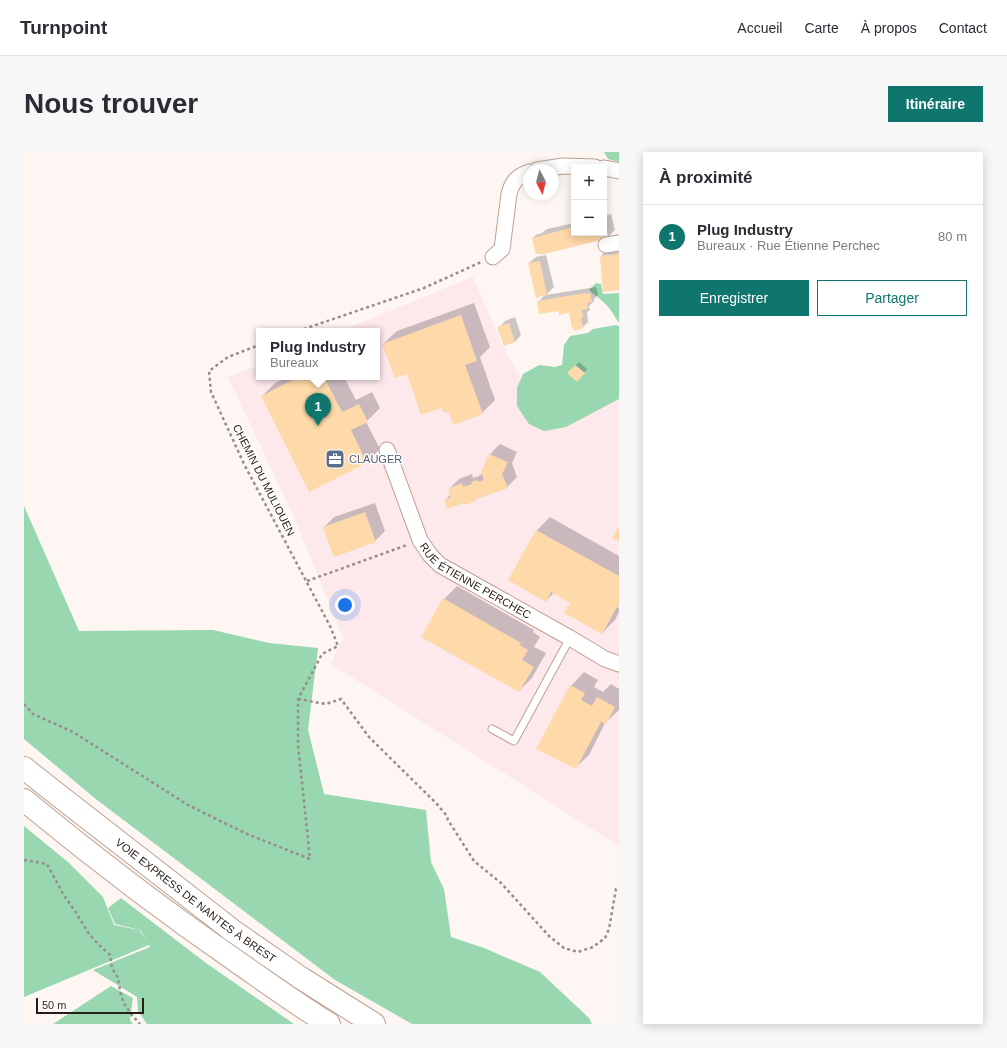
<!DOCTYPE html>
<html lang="fr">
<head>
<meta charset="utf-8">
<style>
	:root { --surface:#fff; --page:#f7f7f7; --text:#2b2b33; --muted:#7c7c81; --line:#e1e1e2; --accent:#0f766e }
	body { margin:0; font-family:Arial,sans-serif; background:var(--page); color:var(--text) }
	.controls { position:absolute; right:12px; top:12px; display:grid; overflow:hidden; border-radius:0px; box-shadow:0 2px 10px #0003 }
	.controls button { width:36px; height:36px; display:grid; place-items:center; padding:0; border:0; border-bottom:1px solid var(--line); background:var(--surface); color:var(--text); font:20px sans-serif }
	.compass { position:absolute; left:499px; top:12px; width:36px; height:36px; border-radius:50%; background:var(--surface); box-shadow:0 2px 10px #0003; rotate:173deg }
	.scale { position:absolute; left:12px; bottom:10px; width:108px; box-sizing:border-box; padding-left:4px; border:2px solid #291e17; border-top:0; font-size:11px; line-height:14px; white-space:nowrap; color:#291e17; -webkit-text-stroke:3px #fff; paint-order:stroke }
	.you { position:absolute; left:321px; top:453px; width:14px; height:14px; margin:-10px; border:3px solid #fff; border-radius:50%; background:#1a73e8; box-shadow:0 0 0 6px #1a73e833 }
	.badge { display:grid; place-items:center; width:26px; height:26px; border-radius:50%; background:var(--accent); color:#fff; font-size:13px; font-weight:700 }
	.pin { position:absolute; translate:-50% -33px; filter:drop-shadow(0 1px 2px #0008) }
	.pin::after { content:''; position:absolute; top:21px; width:14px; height:12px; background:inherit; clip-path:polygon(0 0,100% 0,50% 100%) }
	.popup { position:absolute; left:232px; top:176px; width:124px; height:52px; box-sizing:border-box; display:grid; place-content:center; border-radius:0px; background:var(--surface); filter:drop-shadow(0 1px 3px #0005); font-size:13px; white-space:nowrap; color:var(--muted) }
	.popup b { font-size:15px; color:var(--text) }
	.popup::after { content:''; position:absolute; left:50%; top:100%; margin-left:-8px; border:8px solid transparent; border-top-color:var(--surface) }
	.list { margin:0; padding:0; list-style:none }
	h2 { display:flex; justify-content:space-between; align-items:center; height:52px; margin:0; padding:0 16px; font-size:17px }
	h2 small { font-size:13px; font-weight:400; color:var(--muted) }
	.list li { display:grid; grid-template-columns:26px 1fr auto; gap:12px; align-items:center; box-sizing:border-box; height:64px; padding:0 16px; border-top:1px solid var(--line) }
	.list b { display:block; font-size:15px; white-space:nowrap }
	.list p { margin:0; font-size:13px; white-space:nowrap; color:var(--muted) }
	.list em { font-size:13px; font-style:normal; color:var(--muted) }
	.actions { display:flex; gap:8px; padding:12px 16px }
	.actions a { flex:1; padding:9px 0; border:1px solid var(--accent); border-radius:0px; text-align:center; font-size:14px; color:var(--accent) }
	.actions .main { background:var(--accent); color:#fff }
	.map { position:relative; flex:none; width:595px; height:872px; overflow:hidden; border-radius:0px }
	header { display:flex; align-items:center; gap:24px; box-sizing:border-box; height:56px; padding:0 20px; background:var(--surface); border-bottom:1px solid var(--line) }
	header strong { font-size:19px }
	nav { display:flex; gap:22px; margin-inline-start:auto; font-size:14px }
	.intro { display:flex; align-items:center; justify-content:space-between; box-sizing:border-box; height:96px; padding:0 24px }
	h1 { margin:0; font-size:28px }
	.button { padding:10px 18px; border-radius:0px; background:var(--accent); color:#fff; font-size:14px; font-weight:700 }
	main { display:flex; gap:24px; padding:0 24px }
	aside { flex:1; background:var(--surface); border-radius:0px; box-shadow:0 2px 10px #0003 }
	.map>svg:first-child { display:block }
	.industrial { fill:#fde8eb }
	.green { fill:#99d7b0 }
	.shadow { fill:#0003 }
	.building { fill:#fed9a9 }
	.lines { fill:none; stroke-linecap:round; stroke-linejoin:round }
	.lane-casing { stroke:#bea190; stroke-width:9 }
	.street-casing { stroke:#bea190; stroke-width:17 }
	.highway-casing { stroke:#bea190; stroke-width:24 }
	.path { stroke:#978e89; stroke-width:2.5; stroke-dasharray:3 3; stroke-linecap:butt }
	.lane { stroke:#fff; stroke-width:7 }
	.street { stroke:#fff; stroke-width:15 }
	.highway { stroke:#fff; stroke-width:22 }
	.labels { text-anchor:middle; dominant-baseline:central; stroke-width:3; stroke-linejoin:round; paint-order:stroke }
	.service-label { font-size:11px; fill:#4e5e75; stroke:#fff; text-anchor:start }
	.street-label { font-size:11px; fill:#291e17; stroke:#fff }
</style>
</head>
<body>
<header>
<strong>Turnpoint</strong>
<nav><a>Accueil</a><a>Carte</a><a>À propos</a><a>Contact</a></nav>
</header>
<div class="intro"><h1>Nous trouver</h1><a class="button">Itinéraire</a></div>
<main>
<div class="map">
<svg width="595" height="872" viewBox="0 0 595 872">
	<rect width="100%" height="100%" fill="#fdf6f3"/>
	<!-- industrial -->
	<path class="industrial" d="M449 125 480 197 518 265 595 227V694L307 512 319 485 269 363 204 225 235 213V225H353V179H317Z"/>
	<!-- green -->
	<path class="green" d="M580 0H595V10L584 7Z
		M572 131 577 132 579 142 595 141V171C590 163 585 154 577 148 573 144 569 142 565 138Z
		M592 173 595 174V247L542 275 520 279 505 272 493 254V236L499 222 515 213 531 215 538 213 540 193 546 184 564 181 569 177Z
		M0 354 55 479 189 478 245 491 294 496 284 578 300 642 402 658 407 710 420 737 427 785 460 796 516 820 565 866 568 872H388L311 828 73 648 0 587Z
		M0 674 44 710 79 745 90 773 115 778 123 789 116 778 91 772 84 756 97 746 182 811 270 872H123L114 859 113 845 69 818 126 795 125 793 0 845Z
		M87 834 109 846 106 868 109 872H29Z"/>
	<!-- shadow -->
	<path class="shadow" d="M587 62 591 78 584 85 509 86 512 83 518 81 523 77 550 71V81H580V64Z
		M595 96V137L577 104 583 97Z
		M522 103 530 135 522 143 572 135 574 143 570 147V149L565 154 566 158 563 160 564 170 558 176 546 160 514 150 521 143 505 111 512 105Z
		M450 151 466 195 456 205 471 248 458 261 426 260 384 221 359 192 373 179Z
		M491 165 497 183 491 190 475 176 481 169Z
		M555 210 563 217 556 226 544 221Z
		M263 225H320L332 248 348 240 356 256 342 270 356 297 343 310 285 339 238 244 251 231Z
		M476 292 493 300 488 311 493 325 483 335 452 346 450 349 439 350 421 348 427 342 425 337 435 327 448 322 449 326 455 324 459 320 466 302Z
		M351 351 361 379 351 389 300 375 310 365Z
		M526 365 595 404V452L593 455 595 456V460L591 468 578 481 547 451 530 441 522 449 485 428 513 378Z
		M433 434 510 478 509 480 516 485 510 495 522 501 508 526 495 539 420 447Z
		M560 520 574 528 570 535 579 540 587 532 595 537V558L581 571 565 603 551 616 547 534Z"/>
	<!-- building -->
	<path class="building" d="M580 68 585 86 520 102H512L508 86 550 75V81H580Z
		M595 102V138L579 140 576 104Z
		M516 109 523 143 512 146 504 111Z
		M561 141V142L566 141 568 150 563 151 564 157 558 158 559 165 557 166 559 174 558 175V177L550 179 549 176H548L545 161 535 163V159L515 162 513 149Z
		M437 163 453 209 441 213 459 262 429 273 425 261 418 259 417 256 397 263 383 222 371 226 358 192Z
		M485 171 491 190 480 194 473 175Z
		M551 213 561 221 553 230 543 221Z
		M275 225H310L302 229 318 260 335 252 344 270 327 278 343 311 285 340 237 244Z
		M465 302 484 310 478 322 484 336 450 348V350L440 353 439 351 423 357 420 348 427 345 424 337 438 331 439 335 448 332 447 330 454 328 455 330 460 328 457 320Z
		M341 360 352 390 310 405 299 375Z
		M595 374V389L588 386Z
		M512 378 595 424V451L578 482 540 461 546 451 527 440 522 450 484 428Z
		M419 446 497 491 496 493 504 498 498 508 510 515 495 540 397 485Z
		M546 533 561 541 557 548 568 554 573 545 591 555 582 572 577 570 552 617 512 597Z"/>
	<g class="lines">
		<!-- lane casing -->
		<g class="lane-casing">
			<path id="lane" d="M468 577 490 589 546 486"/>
		</g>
		<!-- street casing -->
		<g class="street-casing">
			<g id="street">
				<path d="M580 16 595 19"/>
				<path d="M513 18 539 14 571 15"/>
				<path d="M582 93 595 91"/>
				<path d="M469 105 478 97 485 42C488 30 493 24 505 20"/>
				<path id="s1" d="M363 298 396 388 406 403 416 413 546 486 581 507 595 512"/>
			</g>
		</g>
		<!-- highway casing -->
		<g class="highway-casing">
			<g id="highway">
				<path id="s2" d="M0 616 38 646 209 779 277 826 350 872"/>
				<path d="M0 648C69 705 141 760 215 811 245 832 274 853 305 872"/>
			</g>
		</g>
		<!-- path -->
		<path class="path" d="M274 179 400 136 457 110
			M283 429 383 393
			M274 547 302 552 317 547 345 585 412 651 423 664 424 668 450 709 477 731 525 784 540 796 554 800 569 795 581 786 585 777 592 737 595 736
			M0 552 9 562 49 580 164 653 223 682 286 707 274 593V547L298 502 314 494 306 474 220 312 187 240 185 219 204 205 235 193
			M0 708 23 712 39 742 51 759 65 782 76 794 86 803 88 816 94 826 97 844 101 853 107 862 116 872"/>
		<!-- lane -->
		<use href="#lane" class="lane"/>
		<!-- street -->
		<use href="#street" class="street"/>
		<!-- highway -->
		<use href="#highway" class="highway"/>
	</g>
	<!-- icons -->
	<defs>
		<g id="office-square" transform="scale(1)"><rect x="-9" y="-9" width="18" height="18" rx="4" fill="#5c6f8a" stroke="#fff"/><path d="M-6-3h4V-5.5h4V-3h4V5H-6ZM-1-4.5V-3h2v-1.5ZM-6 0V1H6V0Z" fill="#fff"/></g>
	</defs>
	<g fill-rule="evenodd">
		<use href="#office-square" x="311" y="307"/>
	</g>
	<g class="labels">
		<!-- service labels -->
		<g class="service-label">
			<text x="325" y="307">CLAUGER</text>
		</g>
		<!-- street labels -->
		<g class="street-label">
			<text transform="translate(240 328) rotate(63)">CHEMIN DU MULIOUEN</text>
			<text stroke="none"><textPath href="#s1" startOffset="166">RUE ÉTIENNE PERCHEC</textPath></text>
			<text stroke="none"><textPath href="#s2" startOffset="217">VOIE EXPRESS DE NANTES À BREST</textPath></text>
		</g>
	</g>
</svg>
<div class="controls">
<button>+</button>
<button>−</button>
</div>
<svg class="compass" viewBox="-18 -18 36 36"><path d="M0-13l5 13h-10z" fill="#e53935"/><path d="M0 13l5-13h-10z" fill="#7c7c81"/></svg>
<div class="scale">50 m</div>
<div class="you"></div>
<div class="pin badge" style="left:294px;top:274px">1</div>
<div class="popup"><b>Plug Industry</b>Bureaux</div>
</div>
<aside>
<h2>À proximité<small></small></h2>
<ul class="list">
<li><span class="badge">1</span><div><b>Plug Industry</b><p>Bureaux · Rue Étienne Perchec</p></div><em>80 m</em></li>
</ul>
<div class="actions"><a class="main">Enregistrer</a><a>Partager</a></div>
</aside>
</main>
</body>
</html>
